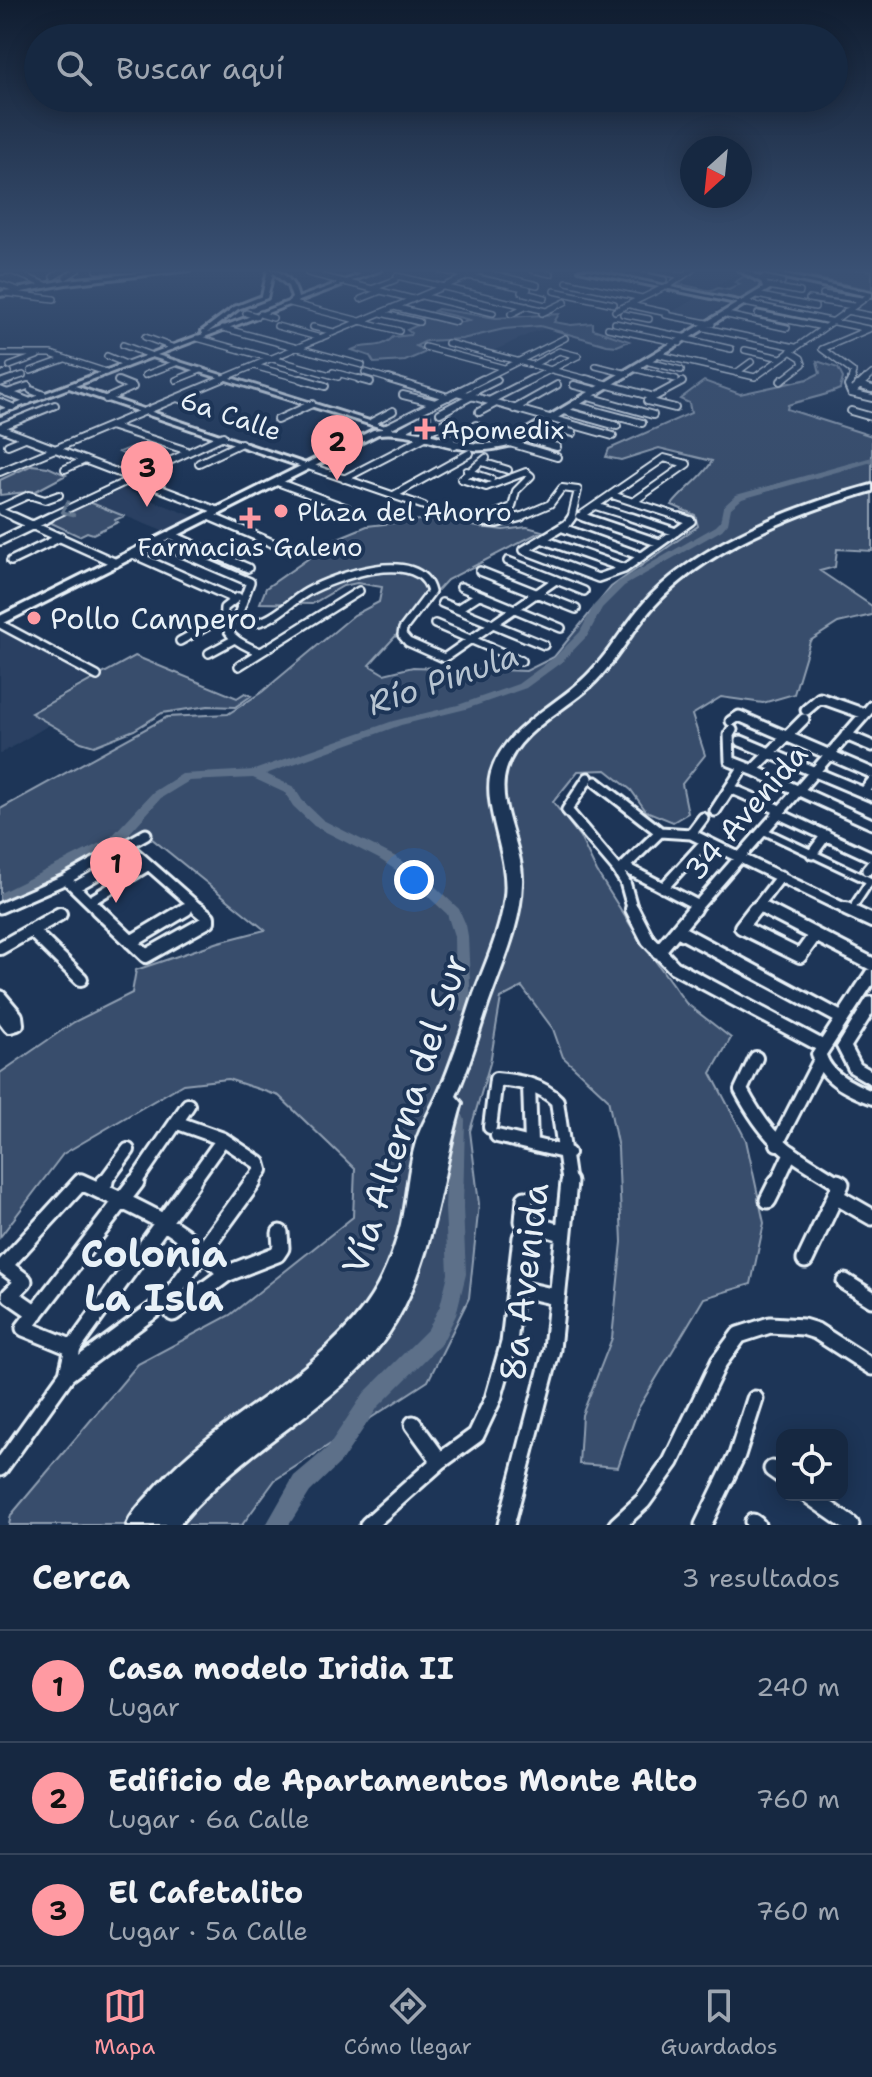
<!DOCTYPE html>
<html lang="es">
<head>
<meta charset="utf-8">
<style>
	:root { --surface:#162841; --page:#23344c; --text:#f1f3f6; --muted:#9ea6b1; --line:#35445a; --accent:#ff9aa2 }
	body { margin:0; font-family:"Shantell Sans",sans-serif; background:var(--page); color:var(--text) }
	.controls { position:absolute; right:24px; bottom:24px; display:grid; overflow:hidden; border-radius:16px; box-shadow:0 4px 20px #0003 }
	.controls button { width:72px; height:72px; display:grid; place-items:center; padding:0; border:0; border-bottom:2px solid var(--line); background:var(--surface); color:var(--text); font:40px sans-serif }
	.compass { position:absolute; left:680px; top:136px; width:72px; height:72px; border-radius:50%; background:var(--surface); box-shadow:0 4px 20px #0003; rotate:207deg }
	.you { position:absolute; left:414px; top:880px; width:28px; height:28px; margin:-20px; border:6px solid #fff; border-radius:50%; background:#1a73e8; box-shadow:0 0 0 12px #1a73e833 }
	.badge { display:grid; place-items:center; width:52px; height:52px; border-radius:50%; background:var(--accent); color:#111; font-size:26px; font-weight:700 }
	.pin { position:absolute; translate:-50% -66px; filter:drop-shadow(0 2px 4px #0008) }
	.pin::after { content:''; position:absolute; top:42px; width:28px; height:24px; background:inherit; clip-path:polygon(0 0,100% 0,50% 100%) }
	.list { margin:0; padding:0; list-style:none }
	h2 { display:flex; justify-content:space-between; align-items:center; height:104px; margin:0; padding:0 32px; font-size:34px }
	h2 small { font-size:26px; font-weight:400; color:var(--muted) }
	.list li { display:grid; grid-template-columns:52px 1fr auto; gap:24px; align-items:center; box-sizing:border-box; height:112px; padding:0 32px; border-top:2px solid var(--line) }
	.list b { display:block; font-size:30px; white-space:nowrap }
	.list p { margin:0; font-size:26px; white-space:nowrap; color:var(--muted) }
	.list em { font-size:26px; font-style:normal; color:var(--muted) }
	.icon { flex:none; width:44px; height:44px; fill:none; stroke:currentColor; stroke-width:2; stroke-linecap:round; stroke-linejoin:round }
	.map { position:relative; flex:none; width:872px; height:1525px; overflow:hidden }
	.search { position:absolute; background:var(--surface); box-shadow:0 4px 20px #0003; left:24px; right:24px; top:24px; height:88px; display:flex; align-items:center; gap:20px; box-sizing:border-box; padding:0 28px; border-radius:44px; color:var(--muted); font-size:30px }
	.sheet { height:440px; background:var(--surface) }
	nav { display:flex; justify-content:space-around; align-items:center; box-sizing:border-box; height:112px; border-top:2px solid var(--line); background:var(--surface); font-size:22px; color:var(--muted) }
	nav a { display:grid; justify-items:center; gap:4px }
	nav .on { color:var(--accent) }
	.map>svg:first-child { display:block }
	.built { fill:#2a4162 }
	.green { fill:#374d6c; stroke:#909fb2; stroke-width:2 }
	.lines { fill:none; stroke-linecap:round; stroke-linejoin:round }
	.river { fill:#5d7089; fill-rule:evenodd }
	.pedestrian-casing { stroke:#e8f1f8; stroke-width:12 }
	.minor-far5-casing { stroke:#e8f1f8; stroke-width:8 }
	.minor-far4-casing { stroke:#e8f1f8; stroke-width:10 }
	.minor-far3-casing { stroke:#e8f1f8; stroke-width:12 }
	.minor-far2-casing { stroke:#e8f1f8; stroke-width:15 }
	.minor-far1-casing { stroke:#e8f1f8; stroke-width:18 }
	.minor-casing { stroke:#e8f1f8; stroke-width:21 }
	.tertiary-casing { stroke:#e8f1f8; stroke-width:6 }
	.primary-casing { stroke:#e8f1f8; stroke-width:6 }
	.trunk-casing { stroke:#e8f1f8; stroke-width:6 }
	.pedestrian { stroke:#1d3557; stroke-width:6 }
	.minor-far5 { stroke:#1d3557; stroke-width:5 }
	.minor-far4 { stroke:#1d3557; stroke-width:6 }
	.minor-far3 { stroke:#1d3557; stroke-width:7 }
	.minor-far2 { stroke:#1d3557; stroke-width:9 }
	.minor-far1 { stroke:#1d3557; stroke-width:12 }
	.minor { stroke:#1d3557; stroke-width:15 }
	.tertiary { fill:#1d3557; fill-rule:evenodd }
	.primary { fill:#1d3557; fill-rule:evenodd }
	.trunk { fill:#1d3557; fill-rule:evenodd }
	.oneway { stroke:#64778f }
	.poi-dot { fill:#ff9aa2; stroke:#1d3557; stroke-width:3 }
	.labels { text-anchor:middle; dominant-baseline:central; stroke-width:8; stroke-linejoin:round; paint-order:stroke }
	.far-street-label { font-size:26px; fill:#e8f1f8; stroke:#1d3557 }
	.far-poi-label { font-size:26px; fill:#e8f1f8; stroke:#1d3557; text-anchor:start }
	.poi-label { font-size:30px; fill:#e8f1f8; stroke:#1d3557; text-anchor:start }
	.street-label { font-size:30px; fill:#e8f1f8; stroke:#1d3557 }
	.water-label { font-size:32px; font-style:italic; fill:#b7c4d1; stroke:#1d3557 }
	.near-street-label { font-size:36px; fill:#e8f1f8; stroke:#1d3557 }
	.near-neighbourhood-label { font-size:38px; font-weight:bold; fill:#e8f1f8; stroke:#1d3557 }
</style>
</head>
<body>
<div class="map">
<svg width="872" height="1525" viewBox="0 0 872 1525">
	<rect width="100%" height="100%" fill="#1d3557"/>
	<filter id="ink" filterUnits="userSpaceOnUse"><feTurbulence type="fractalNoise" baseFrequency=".0125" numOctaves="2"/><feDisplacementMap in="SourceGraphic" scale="16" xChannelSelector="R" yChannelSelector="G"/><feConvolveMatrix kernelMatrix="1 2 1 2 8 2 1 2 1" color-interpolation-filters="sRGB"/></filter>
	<g filter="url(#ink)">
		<!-- built -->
		<path class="built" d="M696 270H724L739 273 712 289 674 281Z
			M702 295 731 302 714 312 723 314 707 319 672 312Z
			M540 326 551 328 536 331 491 352 448 341 504 329Z
			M120 488 195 517 165 532 90 502Z
			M0 629 94 676 30 712 49 725 0 754Z"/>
		<!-- green -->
		<path class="green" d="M775 270H872V290Z
			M745 276 761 284C749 314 695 292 672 287L674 283 712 291 718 288 729 290 740 284 735 282Z
			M438 309 496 318 559 314 554 322 571 325 593 323V329L629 341 617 346 607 345 540 326 504 329 462 339 426 341 416 346 426 351 424 353 405 361 374 363 370 356 352 350C367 342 380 351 393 337L410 335 411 333 407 330 422 323 421 319C437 311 454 328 470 320L434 311Z
			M817 361 838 368 843 378 840 389C823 397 805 399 788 405L787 409 872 436V551L837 549 835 567 820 571 872 606V615L838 623 810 641 794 694 763 703 721 697 692 715 705 755 682 784 688 813 673 822 646 811 631 790 606 770 578 771 553 802 580 837 597 872 638 937 686 1003 731 1038 711 1073 746 1140 764 1223 751 1284 704 1298 638 1409 618 1467 579 1464 582 1415 612 1338 622 1242 618 1148 608 1099 563 1057 553 1029 522 987 501 998 490 1063 470 1131 479 1204 469 1298 428 1381 275 1480 242 1525H9L11 1515 138 1364 230 1315 353 1217 355 1169 279 1096 228 1079 183 1084 63 1154 0 1237V1073L74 1022 132 993 136 970 219 942 265 930 146 834 0 908V809L167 717 228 714 262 692 354 615 379 602 382 587 357 583 343 586 312 604 260 603 266 588 338 538 367 526 437 518 464 520 472 526 503 530 527 527 542 531 447 580 369 665 384 674 413 667 526 671 554 657 611 587 698 526 695 515 672 505C684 489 704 477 712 461L659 448 621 460 606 457 609 449 691 413 689 403 680 399 704 381 740 394 808 379 820 373Z
			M134 446 172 458 133 477 116 470 136 460 119 452Z
			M32 465 48 467 66 475 36 491 0 495V480Z
			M89 502 124 516 115 520 118 522 93 534 87 532 79 536 47 521Z
			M135 656 237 698 245 693 251 696 235 707 208 706 162 713 134 730 94 746 81 742 31 713Z"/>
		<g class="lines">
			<!-- river -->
			<path class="river" d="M872 457V462L742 499 731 508 728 523 722 530 624 586 602 608 588 635 563 661 526 688 466 709 401 725 266 774 294 787 302 800 323 820 396 857 425 877 459 909 466 925 468 936 471 1006 468 1010 463 1012 458 1010 455 1006 454 936 447 914 408 878 379 859 314 826 293 806 285 793 253 778 189 781 161 798 120 844 0 904V893L110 838 153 792 182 774 254 770 393 721 458 705 518 684 555 657 580 632 594 605 618 582 716 526 720 522 723 507 736 495Z
				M457 1113 463 1115 465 1120 463 1208 466 1274 456 1315 442 1343 378 1407 341 1462 310 1492 289 1525H266L294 1476 327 1448 364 1393 428 1329 440 1306 448 1274 445 1208 449 1120 451 1115Z"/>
			<!-- pedestrian casing -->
			<g class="pedestrian-casing">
				<path id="pedestrian" d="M762 830 870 881 855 904"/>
			</g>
			<!-- minor-far5 casing -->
			<g class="minor-far5-casing">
				<path id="minor-far5" d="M97 270H160
					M354 270 369 273
					M441 270 528 289
					M533 270 551 274
					M616 270 664 280
					M653 270 682 276
					M480 271 537 285
					M0 272 10 271 46 285
					M308 273 413 299
					M397 276 546 311
					M53 277 65 270
					M66 277 77 270
					M763 278 782 282
					M567 282 642 298
					M0 284 18 290
					M768 286 800 292
					M667 287 692 270
					M374 288 395 280
					M554 291 614 304
					M521 292 545 298
					M5 293 54 299
					M823 294 862 300
					M757 295 815 307
					M422 296 493 313
					M361 299 381 291
					M809 299 853 306
					M290 303 399 331
					M745 303 868 329
					M630 305 667 313
					M394 307 456 322
					M615 311 665 287
					M846 311 872 316
					M246 313 256 316
					M381 313 419 322
					M542 313 565 302
					M260 314 273 318
					M511 314 527 306
					M623 314 649 319
					M758 314 823 327
					M666 315 712 324
					M727 315 787 328
					M615 323 688 338
					M277 326 321 338
					M313 327 334 332
					M223 328 362 365
					M608 328 680 343
					M705 328 795 347
					M145 337 172 347
					M197 338 338 377
					M687 339 731 349
					M448 343 594 381
					M123 345 150 355
					M425 347 504 368
					M745 350 781 358
					M0 354H51L106 372
					M660 355 755 377 867 297
					M107 356 126 364
					M649 362 681 370
					M532 365 559 351 578 356
					M10 366 37 356
					M254 366 308 381
					M596 366 628 374
					M636 369 676 379
					M31 371 65 359
					M333 372 367 381
					M365 372 395 381
					M736 373 751 362
					M0 375 9 372
					M145 375 176 363
					M176 380 201 370
					M5 381 23 375
					M217 381 483 270
					M479 381 565 338
					M528 381 578 356
					M781 381 803 364 801 358 790 351
					M851 381 853 372 822 349 869 329
					M864 381 872 374"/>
			</g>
			<!-- minor-far4 casing -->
			<g class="minor-far4-casing">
				<path id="minor-far4" d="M301 379 325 386
					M359 379 370 382
					M389 379 448 397
					M586 379 654 397 647 401 675 408
					M781 381 783 379
					M0 383 11 379
					M574 385 598 391
					M858 385 872 389
					M0 390 28 401
					M31 390 44 395
					M457 392 613 436
					M7 393 28 386
					M851 393 848 386 852 379
					M851 393 866 379
					M851 393 872 398
					M403 395 435 403
					M467 395 497 380
					M589 397 653 415
					M654 397 682 382
					M177 398 204 406
					M106 399 133 387 118 381
					M489 401 532 379
					M0 402 12 407
					M574 405 642 423
					M514 409 557 385
					M564 411 617 426
					M851 411 872 417
					M479 412 496 403
					M440 413 472 396
					M277 420 312 404
					M372 422 393 411
					M543 424 573 433
					M110 426 185 450
					M0 427 55 405
					M387 427 483 379
					M0 428 219 511
					M401 430 427 416
					M420 436 451 419
					M521 437 557 447
					M443 442 476 425
					M510 443 557 457
					M8 445 25 438
					M455 446 481 431
					M482 462 508 470
					M199 463 241 443
					M308 466 424 506
					M65 469 85 460
					M467 471 491 479
					M0 472 222 379
					M344 479 425 437
					M277 482 347 508
					M394 495 470 453
					M612 495 686 519
					M633 502 687 464
					M595 506 637 519
					M0 508 29 495 45 500 59 495
					M0 511 19 519
					M208 516 216 519
					M579 516 589 519
					M580 516 664 458 687 464
					M46 519 223 436
					M482 519 512 507 516 491 531 476 526 472 486 487 461 479 486 458
					M515 519 550 504 562 488 578 490 571 519"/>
			</g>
			<!-- minor-far3 casing -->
			<g class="minor-far3-casing">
				<path id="minor-far3" d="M14 517 116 563
					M211 517 291 551
					M484 517 481 522 497 523 521 517
					M583 517 660 543
					M631 517 676 532
					M680 517 691 521
					M563 528 641 556
					M171 535 248 568
					M544 540 624 568
					M0 541 50 517
					M157 542 250 582 238 615 240 620C246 622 252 623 259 622 276 618 291 601 307 592 334 577 420 546 431 592L403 629 402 635 408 642 444 658 556 580
					M524 550 567 524 572 517
					M524 550 598 578 624 569 691 521
					M133 554 230 597
					M11 561 61 537
					M508 561 584 591
					M480 571 576 609
					M461 587 561 628
					M238 597 224 608C222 635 237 643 260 652
					M442 603 544 645
					M457 609 479 595
					M0 624 97 676
					M435 624 521 661
					M180 641 222 618
					M209 653 233 640
					M239 666 359 591"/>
			</g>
			<!-- minor-far2 casing -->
			<g class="minor-far2-casing">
				<path id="minor-far2" d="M806 710 820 698 865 714
					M731 721 739 716 872 773
					M732 730 729 735 730 761 753 770 804 719
					M846 735 872 746
					M741 741 872 796
					M753 770 872 824
					M588 778 567 810 617 869 625 882 633 911
					M596 782 660 832 624 867 697 905
					M730 788 780 810
					M864 792 872 782
					M715 811 741 771
					M777 813 872 857
					M660 832 691 834 850 911
					M691 834 703 818
					M127 846 201 911
					M812 854 826 835
					M867 870 872 864
					M66 879 99 911
					M75 887 135 853
					M663 888 705 842
					M90 901 149 865
					M758 905 769 911
					M0 908 66 879 146 834
					M182 911 193 904
					M693 911 872 706
					M754 911 781 876"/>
			</g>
			<!-- minor-far1 casing -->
			<g class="minor-far1-casing">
				<path id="minor-far1" d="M97 909 146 956 208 921V917L198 909
					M632 909 648 940 674 967 822 1046
					M755 909 741 927 800 956 815 935
					M765 909 872 964
					M846 909 872 921
					M677 930 841 1018
					M32 931 81 979
					M131 942 186 909
					M0 948 60 914
					M658 952 694 909
					M0 997 16 1016 17 1024 10 1026 0 1013
					M756 1058 741 1090C771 1146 788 1151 840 1184
					M529 1085 531 1144
					M178 1123 223 1139 259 1163 261 1170 251 1184
					M490 1127 496 1079C518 1081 541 1084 557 1101L569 1184
					M497 1136 568 1153
					M777 1144 819 1062
					M80 1184H84
					M103 1184 128 1150
					M134 1184 188 1105
					M191 1184 223 1139
					M776 1184 791 1152"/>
			</g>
			<!-- minor casing -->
			<g class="minor-casing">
				<path id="minor" d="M99 1189 105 1182
					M837 1197 872 1217
					M525 1199 523 1221 562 1233
					M768 1200 777 1182
					M805 1260 841 1184 837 1182
					M845 1282 872 1299
					M516 1288 556 1297
					M36 1313 10 1295 24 1281 4 1266 81 1182C142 1210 179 1223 226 1274L277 1254 281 1248 280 1233
					M173 1313 226 1274
					M73 1348 24 1328 136 1182
					M67 1374 167 1300 253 1182
					M413 1424 440 1461
					M0 1468 67 1374 73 1348 192 1182
					M772 1469 782 1476
					M808 1495 851 1525
					M753 1522 757 1525
					M368 1525 440 1461 476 1435 493 1399 509 1343 521 1237
					M506 1525 552 1349 569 1182
					M617 1525 643 1501 671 1462 719 1362 739 1335 770 1325 803 1327 816 1331 872 1367
					M703 1525 737 1455 755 1399"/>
			</g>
			<!-- tertiary casing -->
			<g class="tertiary-casing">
				<path id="tertiary" d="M172 270H190L66 284 0 296V292L66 280Z
					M268 270C284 270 295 283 298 298L373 270H381L157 355 392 428V430H388L152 357 75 386 312 466 305 468 69 388 0 414V410L203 334 202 331 234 307 262 296ZM273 273 288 286 292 298 288 302 208 332 238 309 267 298Z
					M579 270H589L748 303 745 305Z
					M872 969V985L826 1055C832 1074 855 1083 872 1091V1104C847 1095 819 1082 812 1054L867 970Z
					M872 997V1014L851 1047 860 1064 872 1071V1085L850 1072 837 1047 867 998Z"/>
			</g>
			<!-- primary casing -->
			<g class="primary-casing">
				<path id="primary" d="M738 270H746L766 280 770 289 513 445C500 448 488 451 474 450 441 448 413 430 378 434L0 625V616L373 430C419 421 460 453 507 441L763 288 761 282Z"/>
			</g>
			<!-- trunk casing -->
			<g class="trunk-casing">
				<path id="trunk" d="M748 270H760L872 293V297Z
					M872 485V491C800 512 712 546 659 601 633 627 618 661 591 686 563 712 518 731 506 770 495 805 524 847 522 883 521 925 502 965 488 1005 478 1035 469 1067 456 1096L462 1103C440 1176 435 1256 395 1323 363 1379 303 1415 254 1454 226 1476 201 1499 179 1525H127C133 1510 146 1499 156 1487 217 1417 310 1381 365 1306 382 1283 394 1252 401 1224 407 1197 408 1169 416 1142 421 1125 432 1109 439 1092 453 1061 463 1027 474 994 486 962 501 930 505 896 510 857 482 806 491 773 503 730 550 709 581 681 609 656 625 622 651 595 706 540 797 505 872 485Z"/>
			</g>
			<!-- pedestrian -->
			<use href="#pedestrian" class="pedestrian"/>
			<!-- minor-far5 -->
			<use href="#minor-far5" class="minor-far5"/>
			<!-- minor-far4 -->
			<use href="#minor-far4" class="minor-far4"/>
			<!-- minor-far3 -->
			<use href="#minor-far3" class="minor-far3"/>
			<!-- minor-far2 -->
			<use href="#minor-far2" class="minor-far2"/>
			<!-- minor-far1 -->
			<use href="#minor-far1" class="minor-far1"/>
			<!-- minor -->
			<use href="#minor" class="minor"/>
			<!-- tertiary -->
			<use href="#tertiary" class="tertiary"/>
			<!-- primary -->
			<use href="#primary" class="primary"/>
			<!-- trunk -->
			<use href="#trunk" class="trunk"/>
		</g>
		<!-- one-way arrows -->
		<defs><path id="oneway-chevron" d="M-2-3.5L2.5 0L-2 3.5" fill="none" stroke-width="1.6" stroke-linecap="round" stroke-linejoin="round" transform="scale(2)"/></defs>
		<use class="oneway" href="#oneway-chevron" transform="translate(67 510) rotate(155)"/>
	</g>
	<!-- sky -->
	<linearGradient id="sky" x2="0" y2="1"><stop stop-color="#101d30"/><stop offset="0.56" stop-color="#3a5174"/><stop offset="1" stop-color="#3a5174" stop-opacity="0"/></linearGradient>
	<rect width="872" height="483" fill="url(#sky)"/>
	<!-- markers -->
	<g class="poi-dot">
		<path d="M421 417h8v8h8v8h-8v8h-8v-8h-8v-8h8z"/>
		<circle cx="281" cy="511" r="8"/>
		<path d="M246 506h8v8h8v8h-8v8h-8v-8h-8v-8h8z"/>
		<circle cx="34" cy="618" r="8"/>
	</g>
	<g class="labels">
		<!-- far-street labels -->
		<g class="far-street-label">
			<text transform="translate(231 415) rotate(19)">6a Calle</text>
		</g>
		<!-- far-poi labels -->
		<g class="far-poi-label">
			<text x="441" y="429">Apomedix</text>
			<text x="297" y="511">Plaza del Ahorro</text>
			<text x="250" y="546" text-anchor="middle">Farmacias Galeno</text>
		</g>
		<!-- poi labels -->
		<g class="poi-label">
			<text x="50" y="618">Pollo Campero</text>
		</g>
		<!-- street labels -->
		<g class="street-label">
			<text transform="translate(746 812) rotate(-49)">34 Avenida</text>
		</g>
		<!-- water labels -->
		<g class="water-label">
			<text transform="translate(443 679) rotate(-19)">Río Pinula</text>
		</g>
		<!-- near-street labels -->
		<g class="near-street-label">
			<text transform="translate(405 1114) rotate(-72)">Vía Alterna del Sur</text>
			<text transform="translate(524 1282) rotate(-83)">8a Avenida</text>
		</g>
		<!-- near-neighbourhood labels -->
		<g class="near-neighbourhood-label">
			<text x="154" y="1253">Colonia<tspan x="154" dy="44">La Isla</tspan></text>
		</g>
	</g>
</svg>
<div class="controls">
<button><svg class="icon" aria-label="locate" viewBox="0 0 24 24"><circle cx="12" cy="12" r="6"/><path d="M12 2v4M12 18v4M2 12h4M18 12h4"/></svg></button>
</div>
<svg class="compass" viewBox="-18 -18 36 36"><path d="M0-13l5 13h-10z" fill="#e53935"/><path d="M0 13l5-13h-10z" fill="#9ea6b1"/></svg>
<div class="you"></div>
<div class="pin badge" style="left:116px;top:903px">1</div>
<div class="pin badge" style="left:337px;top:481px">2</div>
<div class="pin badge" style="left:147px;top:507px">3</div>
<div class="search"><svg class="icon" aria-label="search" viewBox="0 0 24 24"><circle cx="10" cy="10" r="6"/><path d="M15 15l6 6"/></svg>Buscar aquí</div>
</div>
<section class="sheet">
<h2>Cerca<small>3 resultados</small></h2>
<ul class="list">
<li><span class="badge">1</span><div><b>Casa modelo Iridia II</b><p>Lugar</p></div><em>240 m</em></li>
<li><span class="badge">2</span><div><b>Edificio de Apartamentos Monte Alto</b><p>Lugar · 6a Calle</p></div><em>760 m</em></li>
<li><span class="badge">3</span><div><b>El Cafetalito</b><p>Lugar · 5a Calle</p></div><em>760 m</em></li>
</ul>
</section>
<nav>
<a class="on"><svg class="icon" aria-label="map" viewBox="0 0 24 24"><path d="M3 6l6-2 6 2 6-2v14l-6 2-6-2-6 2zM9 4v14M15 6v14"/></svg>Mapa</a>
<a><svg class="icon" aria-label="directions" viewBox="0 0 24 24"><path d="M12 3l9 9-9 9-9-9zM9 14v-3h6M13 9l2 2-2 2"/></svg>Cómo llegar</a>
<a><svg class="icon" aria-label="saved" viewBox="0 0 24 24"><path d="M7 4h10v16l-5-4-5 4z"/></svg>Guardados</a>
</nav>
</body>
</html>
